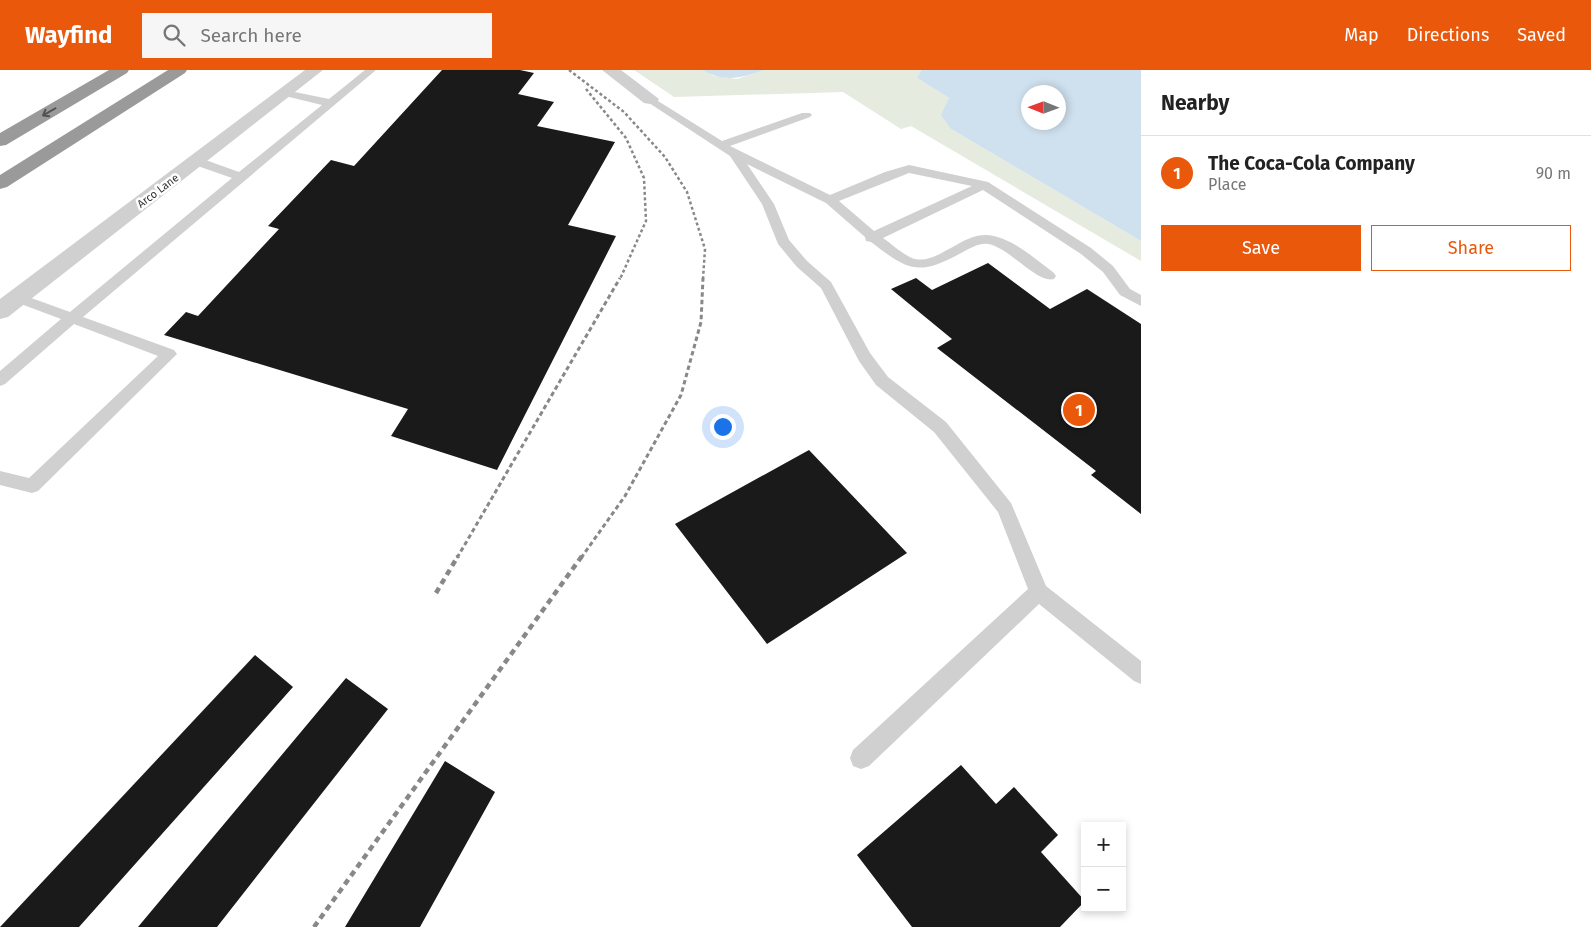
<!DOCTYPE html>
<html lang="en">
<head>
<meta charset="utf-8">
<style>
	:root { --surface:#fff; --page:#f6f6f6; --text:#222; --muted:#767676; --line:#e0e0e0; --accent:#ea580c }
	body { margin:0; font-family:"Fira Sans",sans-serif; background:var(--page); color:var(--text) }
	.controls { position:absolute; right:15px; bottom:15px; display:grid; overflow:hidden; border-radius:0px; box-shadow:0 2px 8px #0003 }
	.controls button { width:45px; height:45px; display:grid; place-items:center; padding:0; border:0; border-bottom:1px solid var(--line); background:var(--surface); color:var(--text); font:25px sans-serif }
	.compass { position:absolute; left:1021px; top:15px; width:45px; height:45px; border-radius:50%; background:var(--surface); box-shadow:0 2px 8px #0003; rotate:271deg }
	.you { position:absolute; left:722px; top:356px; width:18px; height:18px; margin:-12px; border:4px solid #fff; border-radius:50%; background:#1a73e8; box-shadow:0 0 0 8px #1a73e833 }
	.badge { display:grid; place-items:center; width:32px; height:32px; border-radius:50%; background:var(--accent); color:#fff; font-size:16px; font-weight:700 }
	.pin { position:absolute; translate:-50% -50%; border:2px solid #fff; box-shadow:0 1px 5px #0006 }
	.list { margin:0; padding:0; list-style:none }
	h2 { display:flex; justify-content:space-between; align-items:center; height:65px; margin:0; padding:0 20px; font-size:21px }
	h2 small { font-size:16px; font-weight:400; color:var(--muted) }
	.list li { display:grid; grid-template-columns:32px 1fr auto; gap:15px; align-items:center; box-sizing:border-box; height:75px; padding:0 20px; border-top:1px solid var(--line) }
	.list b { display:block; font-size:19px; white-space:nowrap }
	.list p { margin:0; font-size:16px; white-space:nowrap; color:var(--muted) }
	.list em { font-size:16px; font-style:normal; color:var(--muted) }
	.actions { display:flex; gap:10px; padding:15px 20px }
	.actions a { flex:1; padding:11px 0; border:1px solid var(--accent); border-radius:0px; text-align:center; font-size:18px; color:var(--accent) }
	.actions .main { background:var(--accent); color:#fff }
	.icon { flex:none; width:28px; height:28px; fill:none; stroke:currentColor; stroke-width:2; stroke-linecap:round; stroke-linejoin:round }
	.map { position:relative; flex:none; width:1141px; height:857px; overflow:hidden }
	header { display:flex; align-items:center; gap:30px; box-sizing:border-box; height:70px; padding:0 25px; background:var(--accent); color:#fff }
	header strong { font-size:24px }
	nav { display:flex; gap:28px; margin-inline-start:auto; font-size:18px }
	.search { width:350px; height:45px; background:var(--page); display:flex; align-items:center; gap:12px; box-sizing:border-box; padding:0 18px; border-radius:0px; color:var(--muted); font-size:19px }
	main { display:flex }
	aside { flex:1; background:var(--surface) }
	.map>svg:first-child { display:block }
	.green { fill:#e5ecdf }
	.water { fill:#cfe0ee; fill-rule:evenodd }
	.building { fill:#1a1a1a }
	.lines { fill:none; stroke-linecap:round; stroke-linejoin:round }
	.service { fill:#d0d0d0; fill-rule:evenodd }
	.minor { fill:#d0d0d0; fill-rule:evenodd }
	.motorway { fill:#9a9a9a; fill-rule:evenodd }
	.rail-far2 { stroke:#888; stroke-width:2.5; stroke-dasharray:3 2.5; stroke-linecap:butt }
	.rail-far1 { stroke:#888; stroke-width:3; stroke-dasharray:4.5 3; stroke-linecap:butt }
	.rail { stroke:#888; stroke-width:4.5; stroke-dasharray:6 4.5; stroke-linecap:butt }
	.oneway { stroke:#525252 }
	.labels { text-anchor:middle; dominant-baseline:central; stroke-width:5; stroke-linejoin:round; paint-order:stroke }
	.far-street-label { font-size:11px; fill:#333; stroke:#fff }
</style>
</head>
<body>
<header>
<strong>Wayfind</strong>
<div class="search"><svg class="icon" aria-label="search" viewBox="0 0 24 24"><circle cx="10" cy="10" r="6"/><path d="M15 15l6 6"/></svg>Search here</div>
<nav><a>Map</a><a>Directions</a><a>Saved</a></nav>
</header>
<main>
<div class="map">
<svg width="1141" height="857" viewBox="0 0 1141 857">
	<rect width="100%" height="100%" fill="#fff"/>
	<!-- green -->
	<path class="green" d="M634 0H702L714 6 737 9 765 0H921L917 8 949 28 951 59 1141 171V191L911 56 901 59 843 22 674 27Z"/>
	<!-- water -->
	<path class="water" d="M702 0H765C741 8 726 13 702 0Z
		M921 0H1141V171L951 59 941 45 949 28 917 8ZM1028 22H1058V52H1028Z"/>
	<!-- building -->
	<path class="building" d="M442 0H520L534 3 518 24 554 32 537 56 615 72 568 155 616 166 497 400 391 366 408 339 164 265 186 242 198 246 279 159 268 156 331 90 354 96Z
		M988 193 1050 239 1087 219 1141 254V444L1091 405 1096 401 937 278 952 269 891 219 916 208 932 220Z
		M809 380 907 483 767 574 675 454Z
		M255 585 293 617 79 857H0Z
		M346 608 388 639 217 857H138Z
		M445 691 495 722 420 857H345Z
		M961 695 996 734 1014 717 1058 765 1041 782 1085 831 1060 857H912L857 785Z"/>
	<g class="lines">
		<!-- service -->
		<path class="service" d="M365 0H376L83 247 174 280 177 284 38 421 32 423 0 415V401L29 408 158 286 74 254 5 314 0 316V301L61 249 13 231 11 228 13 225H23L70 242 232 108 192 94 190 91 192 88H200L239 102 322 35 281 25 280 23 281 21 285 20 329 29Z
			M650 26 722 71 802 43H810L812 45 810 47 730 76 830 125 885 102 909 95 988 112 1091 178 1113 196 1130 219 1141 225V236L1120 225 1103 202 1081 184 983 120 883 168C892 174 904 186 915 189 938 194 961 164 987 165 1012 167 1035 189 1054 203L1056 206 1054 209C1037 214 1009 177 988 174 979 173 971 178 963 182 919 206 910 202 871 172L866 171 865 167 826 133 747 94 774 134 789 170 807 191 831 212 870 283 888 307 946 352 1011 433 1046 516 1141 591V614L1134 611 1039 534 869 696 861 699 853 696 850 688 853 680 1028 519 998 442 934 362 876 315 859 291 821 218 797 197 778 174 762 134 730 86 646 31 645 29 646 27ZM909 103 972 116 874 161 839 131Z"/>
		<!-- minor -->
		<path class="minor" d="M305 0H323L8 247 0 249V229Z
			M602 0H621L659 29 656 33 650 34 644 33Z"/>
		<!-- motorway -->
		<path class="motorway" d="M109 0H129L127 3 6 75 0 76V63Z
			M168 0H187L185 3 7 117 0 119V105Z"/>
		<!-- rail-far2 -->
		<path class="rail-far2" d="M569 0 624 42 665 87 687 122 705 179 703 209
			M586 19 626 68 644 108 646 151 620 209"/>
		<!-- rail-far1 -->
		<path class="rail-far1" d="M457 488 620 208
			M581 488 625 426 681 325 701 252 703 208"/>
		<!-- rail -->
		<path class="rail" d="M436 523 458 486
			M314 857 582 486"/>
	</g>
	<!-- one-way arrows -->
	<defs><path id="oneway-shaft" d="M-6 0H5M1.5-3L5.5 0L1.5 3" fill="none" stroke-width="1.6" stroke-linecap="round" stroke-linejoin="round" transform="scale(1.25)"/></defs>
	<use class="oneway" href="#oneway-shaft" transform="translate(49 42) rotate(150)"/>
	<g class="labels">
		<!-- far-street labels -->
		<g class="far-street-label">
			<text transform="translate(158 121) rotate(-37)">Arco Lane</text>
		</g>
	</g>
</svg>
<div class="controls">
<button>+</button>
<button>−</button>
</div>
<svg class="compass" viewBox="-18 -18 36 36"><path d="M0-13l5 13h-10z" fill="#e53935"/><path d="M0 13l5-13h-10z" fill="#767676"/></svg>
<div class="you"></div>
<div class="pin badge" style="left:1079px;top:340px">1</div>
</div>
<aside>
<h2>Nearby<small></small></h2>
<ul class="list">
<li><span class="badge">1</span><div><b>The Coca-Cola Company</b><p>Place</p></div><em>90 m</em></li>
</ul>
<div class="actions"><a class="main">Save</a><a>Share</a></div>
</aside>
</main>
</body>
</html>
